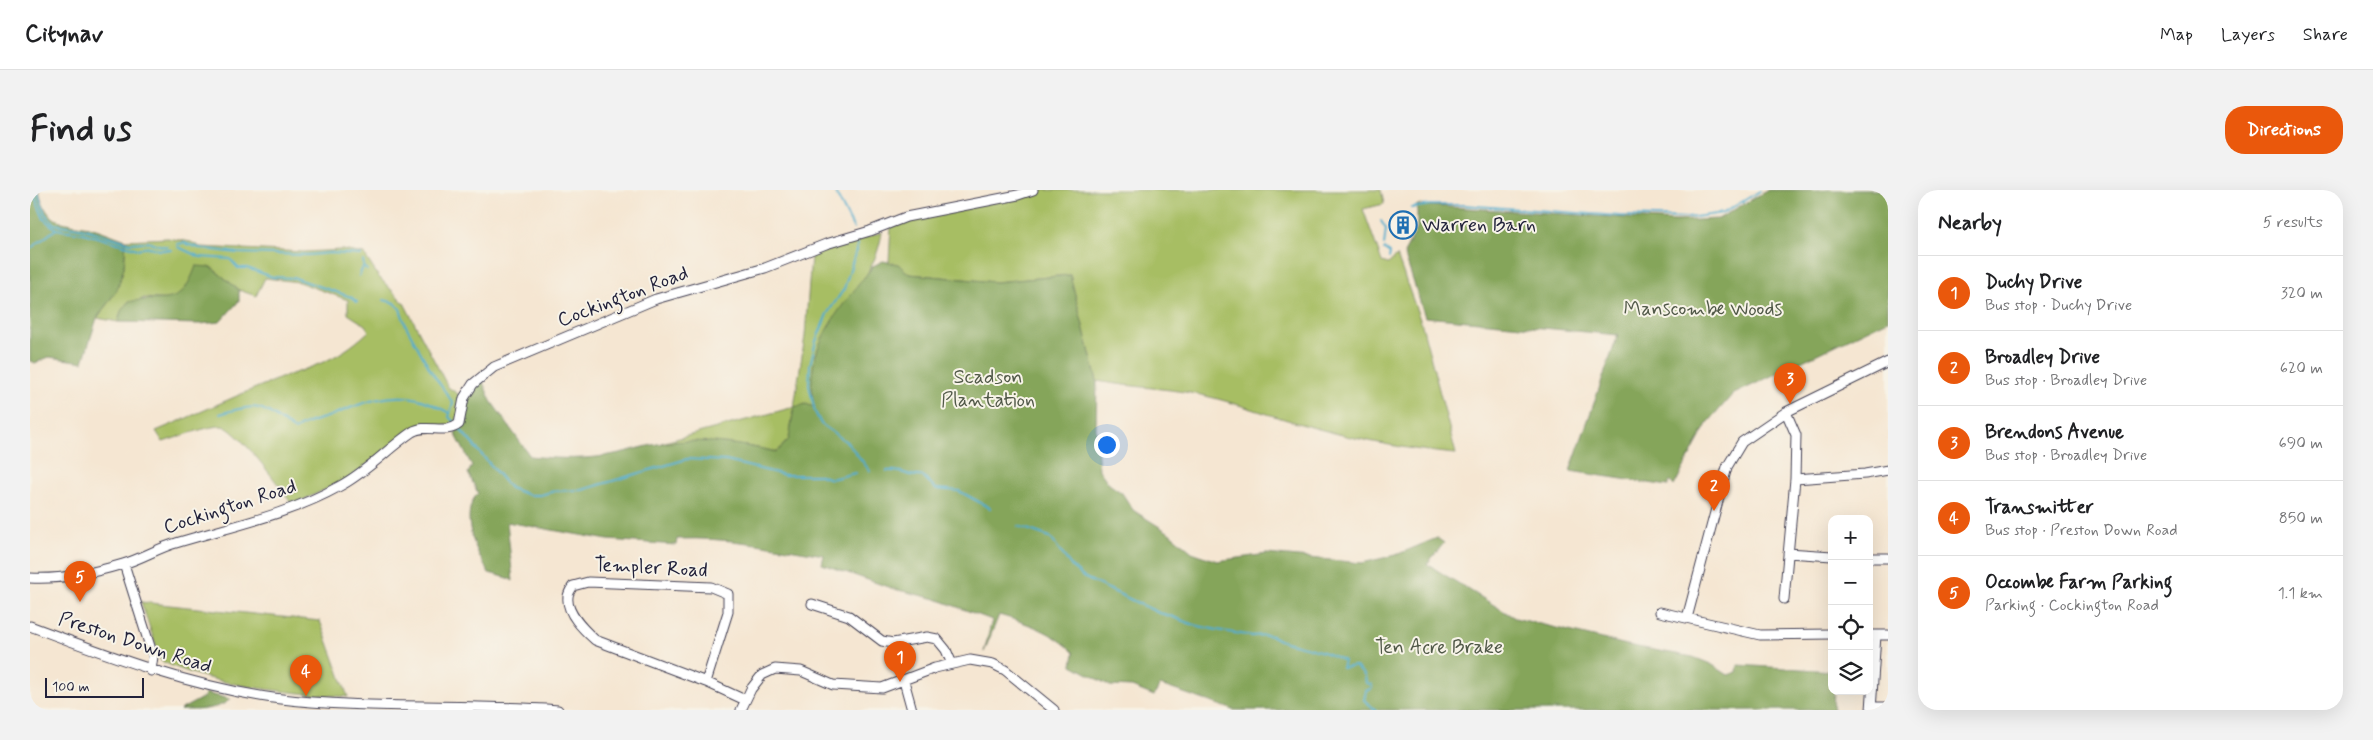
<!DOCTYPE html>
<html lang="en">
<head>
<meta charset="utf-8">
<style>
	:root { --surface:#fff; --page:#f2f2f2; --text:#202124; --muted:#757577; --line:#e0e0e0; --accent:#ea580c }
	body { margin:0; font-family:Mynerve,sans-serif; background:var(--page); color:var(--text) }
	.controls { position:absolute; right:15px; bottom:15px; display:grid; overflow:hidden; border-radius:10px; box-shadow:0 5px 20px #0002 }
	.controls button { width:45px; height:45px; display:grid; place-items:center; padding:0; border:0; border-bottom:1px solid var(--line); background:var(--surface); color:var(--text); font:25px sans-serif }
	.scale { position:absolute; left:15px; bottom:12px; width:99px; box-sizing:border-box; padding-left:5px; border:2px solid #22223b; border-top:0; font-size:14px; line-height:18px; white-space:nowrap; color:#22223b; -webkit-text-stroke:4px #f7f3e8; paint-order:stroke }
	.you { position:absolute; left:1076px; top:254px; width:18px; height:18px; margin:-12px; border:4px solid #fff; border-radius:50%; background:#1a73e8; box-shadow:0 0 0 8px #1a73e833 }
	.badge { display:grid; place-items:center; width:32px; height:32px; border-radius:50%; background:var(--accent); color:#fff; font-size:16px; font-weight:700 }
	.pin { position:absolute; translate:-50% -41px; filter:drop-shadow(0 1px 2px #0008) }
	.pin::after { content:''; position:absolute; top:26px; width:18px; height:15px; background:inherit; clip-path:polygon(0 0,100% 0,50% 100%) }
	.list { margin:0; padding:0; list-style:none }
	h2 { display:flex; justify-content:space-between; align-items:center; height:65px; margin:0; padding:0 20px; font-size:21px }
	h2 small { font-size:16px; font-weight:400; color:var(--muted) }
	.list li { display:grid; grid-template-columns:32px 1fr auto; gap:15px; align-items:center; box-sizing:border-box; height:75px; padding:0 20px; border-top:1px solid var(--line) }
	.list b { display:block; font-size:19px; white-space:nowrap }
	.list p { margin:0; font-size:16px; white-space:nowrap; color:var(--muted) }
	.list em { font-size:16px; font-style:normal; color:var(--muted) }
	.icon { flex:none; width:28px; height:28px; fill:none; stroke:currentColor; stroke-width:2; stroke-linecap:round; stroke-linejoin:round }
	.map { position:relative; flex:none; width:1858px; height:520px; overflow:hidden; border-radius:20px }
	header { display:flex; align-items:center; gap:30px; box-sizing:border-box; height:70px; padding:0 25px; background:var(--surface); border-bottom:1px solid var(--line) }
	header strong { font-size:24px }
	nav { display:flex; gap:28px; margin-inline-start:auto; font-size:18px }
	.intro { display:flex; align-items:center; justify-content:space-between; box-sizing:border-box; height:120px; padding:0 30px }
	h1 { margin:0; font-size:35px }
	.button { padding:12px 22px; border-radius:20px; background:var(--accent); color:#fff; font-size:18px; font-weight:700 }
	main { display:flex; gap:30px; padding:0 30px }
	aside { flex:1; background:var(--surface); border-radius:20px; box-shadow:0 5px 20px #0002 }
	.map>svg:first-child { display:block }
	.green { fill:#a7be64; stroke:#647050 }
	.forest { fill:#85a55a; stroke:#54644a }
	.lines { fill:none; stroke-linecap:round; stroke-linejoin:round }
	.stream { stroke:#50adce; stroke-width:2 }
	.minor-casing { stroke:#423f52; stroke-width:11 }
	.minor { stroke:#fff; stroke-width:9 }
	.labels { text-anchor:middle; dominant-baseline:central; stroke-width:4; stroke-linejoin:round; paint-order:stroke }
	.poi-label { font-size:20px; fill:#22223b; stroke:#f7f3e8; text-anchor:start }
	.street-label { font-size:20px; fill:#22223b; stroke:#f7f3e8 }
	.park-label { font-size:20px; fill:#515949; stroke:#f7f3e8 }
</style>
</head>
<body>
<header>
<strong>Citynav</strong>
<nav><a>Map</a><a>Layers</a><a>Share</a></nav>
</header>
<div class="intro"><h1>Find us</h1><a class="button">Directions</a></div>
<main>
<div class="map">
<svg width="1858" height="520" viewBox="0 0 1858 520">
	<rect width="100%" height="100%" fill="#f7f3e8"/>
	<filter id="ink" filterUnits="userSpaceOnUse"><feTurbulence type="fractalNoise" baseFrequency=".02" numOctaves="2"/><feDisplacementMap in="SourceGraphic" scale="10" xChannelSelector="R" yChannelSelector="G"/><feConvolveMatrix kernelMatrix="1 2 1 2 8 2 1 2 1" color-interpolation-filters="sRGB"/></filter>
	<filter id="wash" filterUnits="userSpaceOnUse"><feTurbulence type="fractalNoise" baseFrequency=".0096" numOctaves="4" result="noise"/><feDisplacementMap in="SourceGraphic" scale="20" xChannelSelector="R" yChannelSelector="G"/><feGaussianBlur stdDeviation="1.12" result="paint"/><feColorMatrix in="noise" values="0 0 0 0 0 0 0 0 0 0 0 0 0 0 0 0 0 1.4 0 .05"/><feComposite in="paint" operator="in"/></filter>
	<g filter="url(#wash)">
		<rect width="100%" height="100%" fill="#f5e6d2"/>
		<!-- green -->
		<path class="green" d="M1010 0H1351L1354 14 1333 19 1352 72 1358 74 1367 66 1392 135 1426 264C1368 259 1309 246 1254 229 1230 222 1208 214 1184 208 1146 198 1106 198 1067 191L1040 85 965 92 879 84 868 74 859 72 861 36Z
			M852 42C842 114 767 130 785 217H764L759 249 747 262C708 253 671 250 631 253L764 217 775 146 781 66Z
			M138 48 161 52 170 57 274 62 312 60 334 64 348 86 374 113 418 197 432 207 427 232 421 235 383 238 320 288 262 315C254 301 206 237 192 236 180 235 146 248 133 252L126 241C163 226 200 208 238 193 280 176 304 174 339 141L335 135 318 124V110L269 92 235 88 226 106 209 100 181 77 159 93 153 103 141 110 114 108 91 121 88 132 67 128 87 100 94 77 96 50Z
			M111 412 290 431 318 507C256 502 189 498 131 471Z"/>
		<!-- forest -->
		<path class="forest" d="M0 0H9C16 34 31 32 59 37 71 40 84 46 96 50L94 77 87 100 67 128 53 172 19 167 5 173 0 171Z
			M1738 0H1858V130L1702 205 1677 234 1644 296 1640 291 1638 296 1540 281 1588 145 1395 127 1374 63 1387 39V15L1645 31 1688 29Z
			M853 71 868 74 879 84 965 92 1040 85 1067 191 1066 241 1069 280 1079 294 1092 303 1103 320 1109 324 1138 342 1162 362 1187 371 1237 364 1332 373 1366 365 1407 348 1414 353 1397 374 1485 428 1597 455 1663 467 1681 474 1698 485 1707 482 1708 475 1802 481V501H1804L1803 520H1204L1130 495 1124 506 1102 497 1080 496 1042 475 1044 463C1025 442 996 433 969 425L954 462 962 430 906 409 864 399 792 374 794 365C746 357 696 347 647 349L646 355 578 350 477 332 483 391 478 388 459 383C446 362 428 325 448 303L438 283 442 276 425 243 432 235 436 209 452 190 461 211 500 266C528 269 557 270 585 264 601 261 617 255 633 253 672 248 710 254 747 262L759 249 764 217 776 214 784 217C772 156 809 121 843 76Z
			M166 76 181 77 209 100V111L190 132 170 134 88 132 91 121 98 112C136 104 149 122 166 76Z
			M175 503 200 509C191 520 166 520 150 520L174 507Z"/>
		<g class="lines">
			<!-- stream -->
			<path class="stream" d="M2 0 14 29 26 39 53 43 108 59 120 57 130 60H141
				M7 0 15 24 24 34 55 39 100 53 117 52 137 57
				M804 0 824 39
				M1381 18 1400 15H1433L1590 26 1658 28 1693 23 1730 1
				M1351 31 1356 39 1354 55
				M147 54 154 53 169 58 207 63 278 65 301 63 331 65
				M828 54 814 99 797 124 786 151 780 175 779 195 785 222 791 234 818 253 840 281
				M148 57 170 67 200 69 208 78H217L243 87 265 88 321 107 327 112
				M0 59 26 39
				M1354 59 1360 63 1359 68
				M333 77 337 80
				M329 86 334 75 333 71
				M354 110 365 113 370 119 376 136 401 181 423 213 419 227 425 233
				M190 224C233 211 230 217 265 240 278 231 286 231 300 226 329 214 361 200 392 210 402 213 411 219 420 223
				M429 238 480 298 499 305H510L525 301 552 300 657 269 696 271 755 285H790L801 289 825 283
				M857 281C871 279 880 288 893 286L906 299 929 301 960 318
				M988 336 1020 347 1042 377 1053 387 1129 423C1146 426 1156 434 1173 437 1189 441 1206 443 1222 446 1228 446 1236 444 1242 446 1245 447 1248 450 1252 451 1273 457 1294 460 1314 471L1312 478
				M1312 478 1325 476 1335 486 1336 493 1341 494 1342 498 1336 501 1334 510 1346 520"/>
		</g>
	</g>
	<g filter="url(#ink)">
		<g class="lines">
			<!-- minor casing -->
			<g class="minor-casing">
				<path id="minor" d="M1765 289 1835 284 1858 280
					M1758 363 1802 366
					M1839 368H1858
					M94 374 123 466 121 481
					M0 388C32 390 63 383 93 374 111 369 128 358 146 353 202 336 258 325 310 296 338 281 357 259 382 242 396 233 416 245 429 234L434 208 443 194 464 177 626 109 735 78 796 54 840 41 876 27 988 5 1003 0
					M1754 409 1765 289 1766 245 1756 222
					M782 414 819 426 852 451 863 453 897 447 907 449 916 460 922 474
					M1630 422 1730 445 1802 444
					M1657 428 1697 277 1712 252 1756 222 1858 172
					M0 436C80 466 159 496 243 508 337 520 434 513 528 520
					M1839 445H1858
					M874 491 882 520
					M676 492 698 422V404L681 397 558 392 543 396C541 399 538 403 538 407 536 423 554 440 565 450L676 492 715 510
					M1842 517H1858
					M711 520 721 499 732 485 745 479 771 481 803 495 852 498 905 478 940 470 963 474 975 480 1024 520
					M1841 520 1846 445"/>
			</g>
			<!-- minor -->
			<use href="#minor" class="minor"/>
		</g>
	</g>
	<!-- icons -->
	<defs>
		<g id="building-ring" transform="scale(1.4375)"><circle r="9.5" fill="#f7f3e8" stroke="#1f6fb2" stroke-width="1.5"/><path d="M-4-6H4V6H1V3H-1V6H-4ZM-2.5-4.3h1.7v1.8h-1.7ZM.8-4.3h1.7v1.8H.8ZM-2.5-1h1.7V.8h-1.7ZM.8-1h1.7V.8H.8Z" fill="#1f6fb2"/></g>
	</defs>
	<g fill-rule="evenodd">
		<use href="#building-ring" x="1373" y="35"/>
	</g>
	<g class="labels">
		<!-- poi labels -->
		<g class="poi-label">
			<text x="1392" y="35">Warren Barn</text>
		</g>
		<!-- street labels -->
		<g class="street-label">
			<text transform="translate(593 107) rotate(-21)">Cockington Road</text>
			<text transform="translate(200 317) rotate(-18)">Cockington Road</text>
			<text transform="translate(621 378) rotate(3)">Templer Road</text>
			<text transform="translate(105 453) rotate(18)">Preston Down Road</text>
		</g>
		<!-- park labels -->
		<g class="park-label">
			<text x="1673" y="119">Manscombe Woods</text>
			<text x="958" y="187">Scadson<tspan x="958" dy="23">Plantation</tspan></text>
			<text x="1409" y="457">Ten Acre Brake</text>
		</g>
	</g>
</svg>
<div class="controls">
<button>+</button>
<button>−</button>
<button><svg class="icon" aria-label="locate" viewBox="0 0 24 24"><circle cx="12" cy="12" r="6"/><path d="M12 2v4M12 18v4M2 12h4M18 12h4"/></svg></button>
<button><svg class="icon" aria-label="layers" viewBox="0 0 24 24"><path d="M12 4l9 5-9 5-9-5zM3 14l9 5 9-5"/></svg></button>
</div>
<div class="scale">100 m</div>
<div class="you"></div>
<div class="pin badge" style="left:870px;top:492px">1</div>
<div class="pin badge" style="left:1684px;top:321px">2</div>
<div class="pin badge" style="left:1760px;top:214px">3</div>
<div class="pin badge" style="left:276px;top:506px">4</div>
<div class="pin badge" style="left:50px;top:412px">5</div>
</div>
<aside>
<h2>Nearby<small>5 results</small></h2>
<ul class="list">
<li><span class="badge">1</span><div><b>Duchy Drive</b><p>Bus stop · Duchy Drive</p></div><em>320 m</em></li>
<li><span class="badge">2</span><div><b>Broadley Drive</b><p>Bus stop · Broadley Drive</p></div><em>620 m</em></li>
<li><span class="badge">3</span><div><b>Brendons Avenue</b><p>Bus stop · Broadley Drive</p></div><em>690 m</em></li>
<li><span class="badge">4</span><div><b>Transmitter</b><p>Bus stop · Preston Down Road</p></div><em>850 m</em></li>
<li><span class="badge">5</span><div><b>Occombe Farm Parking</b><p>Parking · Cockington Road</p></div><em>1.1 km</em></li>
</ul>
</aside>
</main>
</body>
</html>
